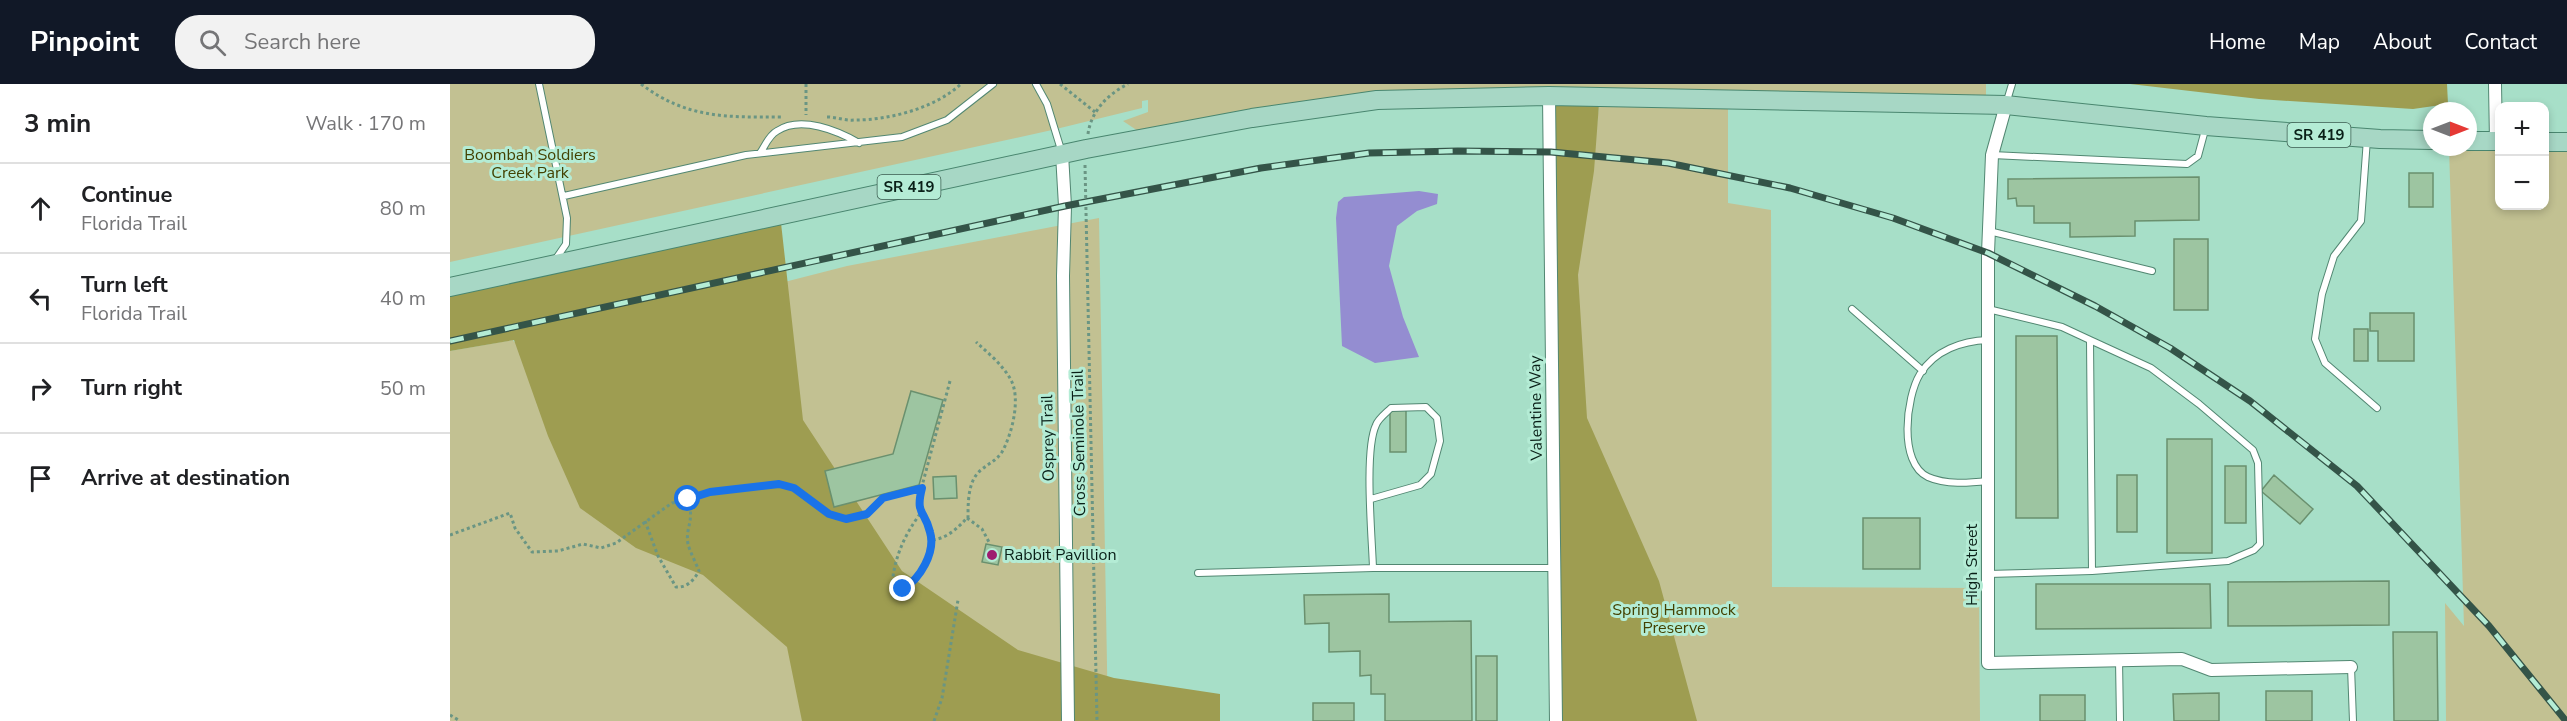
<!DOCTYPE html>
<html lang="en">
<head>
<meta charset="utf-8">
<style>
	:root { --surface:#fff; --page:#f2f2f2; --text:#202124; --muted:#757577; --line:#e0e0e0; --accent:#111827 }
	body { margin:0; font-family:"Nunito Sans",sans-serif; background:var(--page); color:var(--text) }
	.controls { position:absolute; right:18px; top:18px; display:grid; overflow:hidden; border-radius:12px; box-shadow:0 3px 9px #0003 }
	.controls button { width:54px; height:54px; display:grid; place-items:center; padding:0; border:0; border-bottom:2px solid var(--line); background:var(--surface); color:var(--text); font:30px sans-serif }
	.compass { position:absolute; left:1973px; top:18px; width:54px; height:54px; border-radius:50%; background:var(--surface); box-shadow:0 3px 9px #0003; rotate:90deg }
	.stop { position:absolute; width:18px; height:18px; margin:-14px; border:4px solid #1a73e8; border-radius:50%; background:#fff }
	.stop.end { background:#1a73e8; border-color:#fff; box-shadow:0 2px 6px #0008 }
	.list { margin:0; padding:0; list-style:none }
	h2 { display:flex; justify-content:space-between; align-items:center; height:78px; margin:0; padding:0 24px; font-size:26px }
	h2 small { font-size:20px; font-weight:400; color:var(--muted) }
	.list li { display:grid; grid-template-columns:39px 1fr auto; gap:18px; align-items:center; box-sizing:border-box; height:90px; padding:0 24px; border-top:2px solid var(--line) }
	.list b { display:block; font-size:22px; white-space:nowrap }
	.list p { margin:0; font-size:20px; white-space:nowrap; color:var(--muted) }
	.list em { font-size:20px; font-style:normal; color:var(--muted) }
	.icon { flex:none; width:33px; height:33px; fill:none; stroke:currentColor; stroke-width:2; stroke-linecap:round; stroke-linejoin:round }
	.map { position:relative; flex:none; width:2117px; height:637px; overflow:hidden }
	header { display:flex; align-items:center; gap:36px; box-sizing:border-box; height:84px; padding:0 30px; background:var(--accent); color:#fff }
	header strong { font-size:28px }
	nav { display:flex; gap:33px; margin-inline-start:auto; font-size:21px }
	.search { width:420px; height:54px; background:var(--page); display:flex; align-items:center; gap:15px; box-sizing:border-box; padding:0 21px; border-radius:24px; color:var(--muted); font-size:22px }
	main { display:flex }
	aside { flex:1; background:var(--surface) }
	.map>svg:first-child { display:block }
	.green { fill:#c2c192 }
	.forest { fill:#9e9d51 }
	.water { fill:#948dd1 }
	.building { fill:#9dc5a1; stroke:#6a906e; stroke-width:1.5 }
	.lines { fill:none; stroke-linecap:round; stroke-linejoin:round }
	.lane-casing { stroke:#528772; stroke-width:8 }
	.street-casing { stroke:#528772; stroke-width:14 }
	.primary-casing { stroke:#49866f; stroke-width:20 }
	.path { stroke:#6a9583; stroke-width:3; stroke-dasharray:3 3; stroke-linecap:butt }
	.lane { stroke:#fff; stroke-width:6 }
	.street { stroke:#fff; stroke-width:12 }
	.primary { stroke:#a7d7c5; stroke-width:18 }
	.rail-casing { stroke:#345448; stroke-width:7 }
	.rail { stroke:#b4ecd5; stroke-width:4.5; stroke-dasharray:14; stroke-linecap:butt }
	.route { stroke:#1a73e8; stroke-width:8 }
	.poi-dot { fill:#9e1c6f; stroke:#b4ecd5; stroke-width:2 }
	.labels { text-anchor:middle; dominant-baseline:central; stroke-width:6; stroke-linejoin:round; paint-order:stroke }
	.shield { fill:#b4ecd5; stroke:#3c5c50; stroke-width:1.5 }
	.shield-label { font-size:15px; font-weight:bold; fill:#091f17 }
	.park-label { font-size:16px; fill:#434101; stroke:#b4ecd5 }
	.street-label { font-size:16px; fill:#091f17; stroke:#b4ecd5 }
	.poi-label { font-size:16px; fill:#091f17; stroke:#b4ecd5; text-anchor:start }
</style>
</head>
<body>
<header>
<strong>Pinpoint</strong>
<div class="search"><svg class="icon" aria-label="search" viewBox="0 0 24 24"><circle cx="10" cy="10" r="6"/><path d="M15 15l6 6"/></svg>Search here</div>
<nav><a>Home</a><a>Map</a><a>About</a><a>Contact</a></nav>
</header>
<main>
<aside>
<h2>3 min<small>Walk · 170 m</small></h2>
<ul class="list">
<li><svg class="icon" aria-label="ahead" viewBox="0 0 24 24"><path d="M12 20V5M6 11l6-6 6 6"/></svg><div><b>Continue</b><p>Florida Trail</p></div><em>80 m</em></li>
<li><svg class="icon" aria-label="left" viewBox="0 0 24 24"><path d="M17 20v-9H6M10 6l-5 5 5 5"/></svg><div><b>Turn left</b><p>Florida Trail</p></div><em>40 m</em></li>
<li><svg class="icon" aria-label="right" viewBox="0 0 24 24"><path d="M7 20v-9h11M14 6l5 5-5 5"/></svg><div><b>Turn right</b></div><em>50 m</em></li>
<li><svg class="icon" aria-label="arrive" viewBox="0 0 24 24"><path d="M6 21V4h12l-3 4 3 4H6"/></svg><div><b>Arrive at destination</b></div></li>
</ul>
</aside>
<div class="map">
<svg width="2117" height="637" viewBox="0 0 2117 637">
	<rect width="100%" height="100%" fill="#a7dfc8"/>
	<!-- green -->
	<path class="green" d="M0 0H1536V12L1013 5 927 8 688 47 673 37 698 28V16L692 17V24L602 46 0 178Z
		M1149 20 1278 24V119L1321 126 1322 503 1529 504 1530 637H1122L1118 111H1140Z
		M1999 64 2049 65 2050 122H2094L2095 65H2117V637H1996L1995 519 2014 542Z
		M649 134 658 637H0V267L63 256 64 258 213 229 397 182Z"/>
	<!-- forest -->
	<path class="forest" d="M1680 0H1997L1998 20 1963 25 1809 15Z
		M1100 19 1149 20 1144 87 1128 191 1137 334 1209 497 1247 637H1108Z
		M331 139 353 336 452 487 568 566 664 594 770 610V637H352L337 563 253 491 186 464 130 424 98 352 64 256 0 267V211Z"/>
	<!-- water -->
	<path class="water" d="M969 107 988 110 987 120 967 127 947 142 939 182 953 233 969 273 925 279 892 262 886 134 888 118 894 113Z"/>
	<!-- building -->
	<path class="building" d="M1959 89H1983V123H1959Z
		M1749 93V136L1685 137V152L1620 153V139H1584V122H1567L1566 114 1558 115V95Z
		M1724 155H1758V226H1724Z
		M1920 229H1964V277H1928V247H1920Z
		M1904 245H1918V277H1904Z
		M1566 252H1607L1608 434H1566Z
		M461 307 493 316 469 401 384 423 375 387 443 370Z
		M940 326H956V368H940Z
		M1717 355H1762V469H1717Z
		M1775 382H1796V439H1775Z
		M1667 391H1687V448H1667Z
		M1824 391 1863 425 1850 440 1811 407Z
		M506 392 507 414 484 415 483 393Z
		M1413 434H1470V485H1413Z
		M536 460 552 463 548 481 532 478Z
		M1939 497V541L1778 542V498Z
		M1586 500H1760L1761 544 1586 545Z
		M939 510V538L1021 537 1022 637H935V610H921V591L910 592V567L879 568V539L855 540 854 511Z
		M1943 548H1987L1988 637H1944Z
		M1026 572H1047V637H1026Z
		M1816 607H1862V637H1816Z
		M1769 609V637H1724L1723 610Z
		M1590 611H1635V637H1590Z
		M863 619H904V637H863Z"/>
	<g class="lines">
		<!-- lane casing -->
		<g class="lane-casing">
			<path id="lane" d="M89 0 117 134 116 160 105 176
				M586 0 597 20 612 69
				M1556 20 1562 0
				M1917 55 1911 137 1884 172 1872 210 1865 255 1875 279 1927 324
				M310 69C315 62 319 51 327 47 351 31 388 47 409 59
				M1542 71 1737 80 1748 72 1755 46
				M114 112 296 71 452 53 497 36 543 0
				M1539 147 1702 187
				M1402 225 1473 287
				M1640 256 1701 284 1749 320 1803 366 1808 379 1810 460 1804 466 1778 477 1642 487
				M1538 397C1519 399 1496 401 1478 393 1448 379 1456 313 1470 290 1485 266 1512 257 1538 256
				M921 415 970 401 981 390 990 357 987 334 976 323 941 324C936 329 928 335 926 341 914 366 922 453 923 484
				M748 489 923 484H1104
				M1538 490 1642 487 1640 256 1612 243 1538 225
				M1669 576 1670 637
				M1901 583 1903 637"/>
		</g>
		<!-- street casing -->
		<g class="street-casing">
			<path id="street" d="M2045 0 2046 57
				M1099 12 1106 637
				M1556 21 1542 71 1538 169V579L1732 575 1761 586 1901 583
				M612 70 615 122 613 192 618 637"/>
		</g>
		<!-- primary casing -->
		<g class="primary-casing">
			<path id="primary" d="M2018 57H2050
				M2094 58H2117
				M0 203 636 65 802 34 927 16 1099 12 1556 21 1756 42 1930 55 1982 56"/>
		</g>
		<!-- path -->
		<path class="path" d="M191 0C237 35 277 33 331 33
			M356 0V31
			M610 0 645 28
			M377 33C387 33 395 37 405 36 440 36 485 24 511 0
			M638 50C641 27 658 10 678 0
			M635 81 647 637
			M500 297 468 417C470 431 481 442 480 456 495 456 508 444 517 434
			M470 430C454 452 444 474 442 502L445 505C467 504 481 476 480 456
			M517 434 532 445 540 460
			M518 434C518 418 518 396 531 386 539 379 546 377 552 368 562 350 571 315 561 296 553 281 538 269 526 258
			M195 437 208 472 226 503C237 504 244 496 249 487 246 479 240 468 238 460 235 443 245 438 238 415
			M0 451 60 429 65 444 82 468 108 467 133 460 151 464 166 459 222 419 246 414 259 408 329 400 344 404 379 430 396 435 417 430 433 415 472 404
			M0 631 10 637
			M484 637 492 614 508 516"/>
		<!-- lane -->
		<use href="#lane" class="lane"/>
		<!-- street -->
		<use href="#street" class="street"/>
		<!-- primary -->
		<use href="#primary" class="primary"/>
		<!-- rail casing -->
		<g class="rail-casing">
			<path id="rail" d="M0 257 615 122 811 84 919 69 1008 67 1101 68 1218 79 1340 104 1443 134 1538 169 1645 222 1720 264 1800 317 1907 402 2039 542 2116 637"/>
		</g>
		<!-- rail -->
		<use href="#rail" class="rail"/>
	</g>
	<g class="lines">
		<!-- route -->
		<path class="route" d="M238 415 260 408 329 400 344 404 379 430 396 435 417 430 433 414 472 404C465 431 475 426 480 448 486 468 470 495 453 505"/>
	</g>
	<!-- markers -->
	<circle class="poi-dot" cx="542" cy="471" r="6"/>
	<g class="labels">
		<!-- shield labels -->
		<g class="shield">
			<rect x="1837.5" y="39" width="63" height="24" rx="4.5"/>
			<rect x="427.5" y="91" width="63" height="24" rx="4.5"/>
		</g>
		<g class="shield-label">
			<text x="1869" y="51">SR 419</text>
			<text x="459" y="103">SR 419</text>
		</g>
		<!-- park labels -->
		<g class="park-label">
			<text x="80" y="71">Boombah Soldiers<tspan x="80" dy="18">Creek Park</tspan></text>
			<text x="1224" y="526">Spring Hammock<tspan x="1224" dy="18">Preserve</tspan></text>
		</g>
		<!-- street labels -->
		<g class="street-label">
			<text transform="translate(1086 324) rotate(-91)">Valentine Way</text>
			<text transform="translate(598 354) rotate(-91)">Osprey Trail</text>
			<text transform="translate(629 359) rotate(-91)">Cross Seminole Trail</text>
			<text transform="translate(1522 481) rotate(-90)">High Street</text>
		</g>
		<!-- poi labels -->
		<g class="poi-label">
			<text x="554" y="471">Rabbit Pavillion</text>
		</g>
	</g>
</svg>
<div class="controls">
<button>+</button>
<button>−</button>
</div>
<svg class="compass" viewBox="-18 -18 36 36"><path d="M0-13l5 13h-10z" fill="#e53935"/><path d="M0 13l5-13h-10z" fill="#757577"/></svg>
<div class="stop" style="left:238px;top:415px"></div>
<div class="stop end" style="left:453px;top:505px"></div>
</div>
</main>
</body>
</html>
